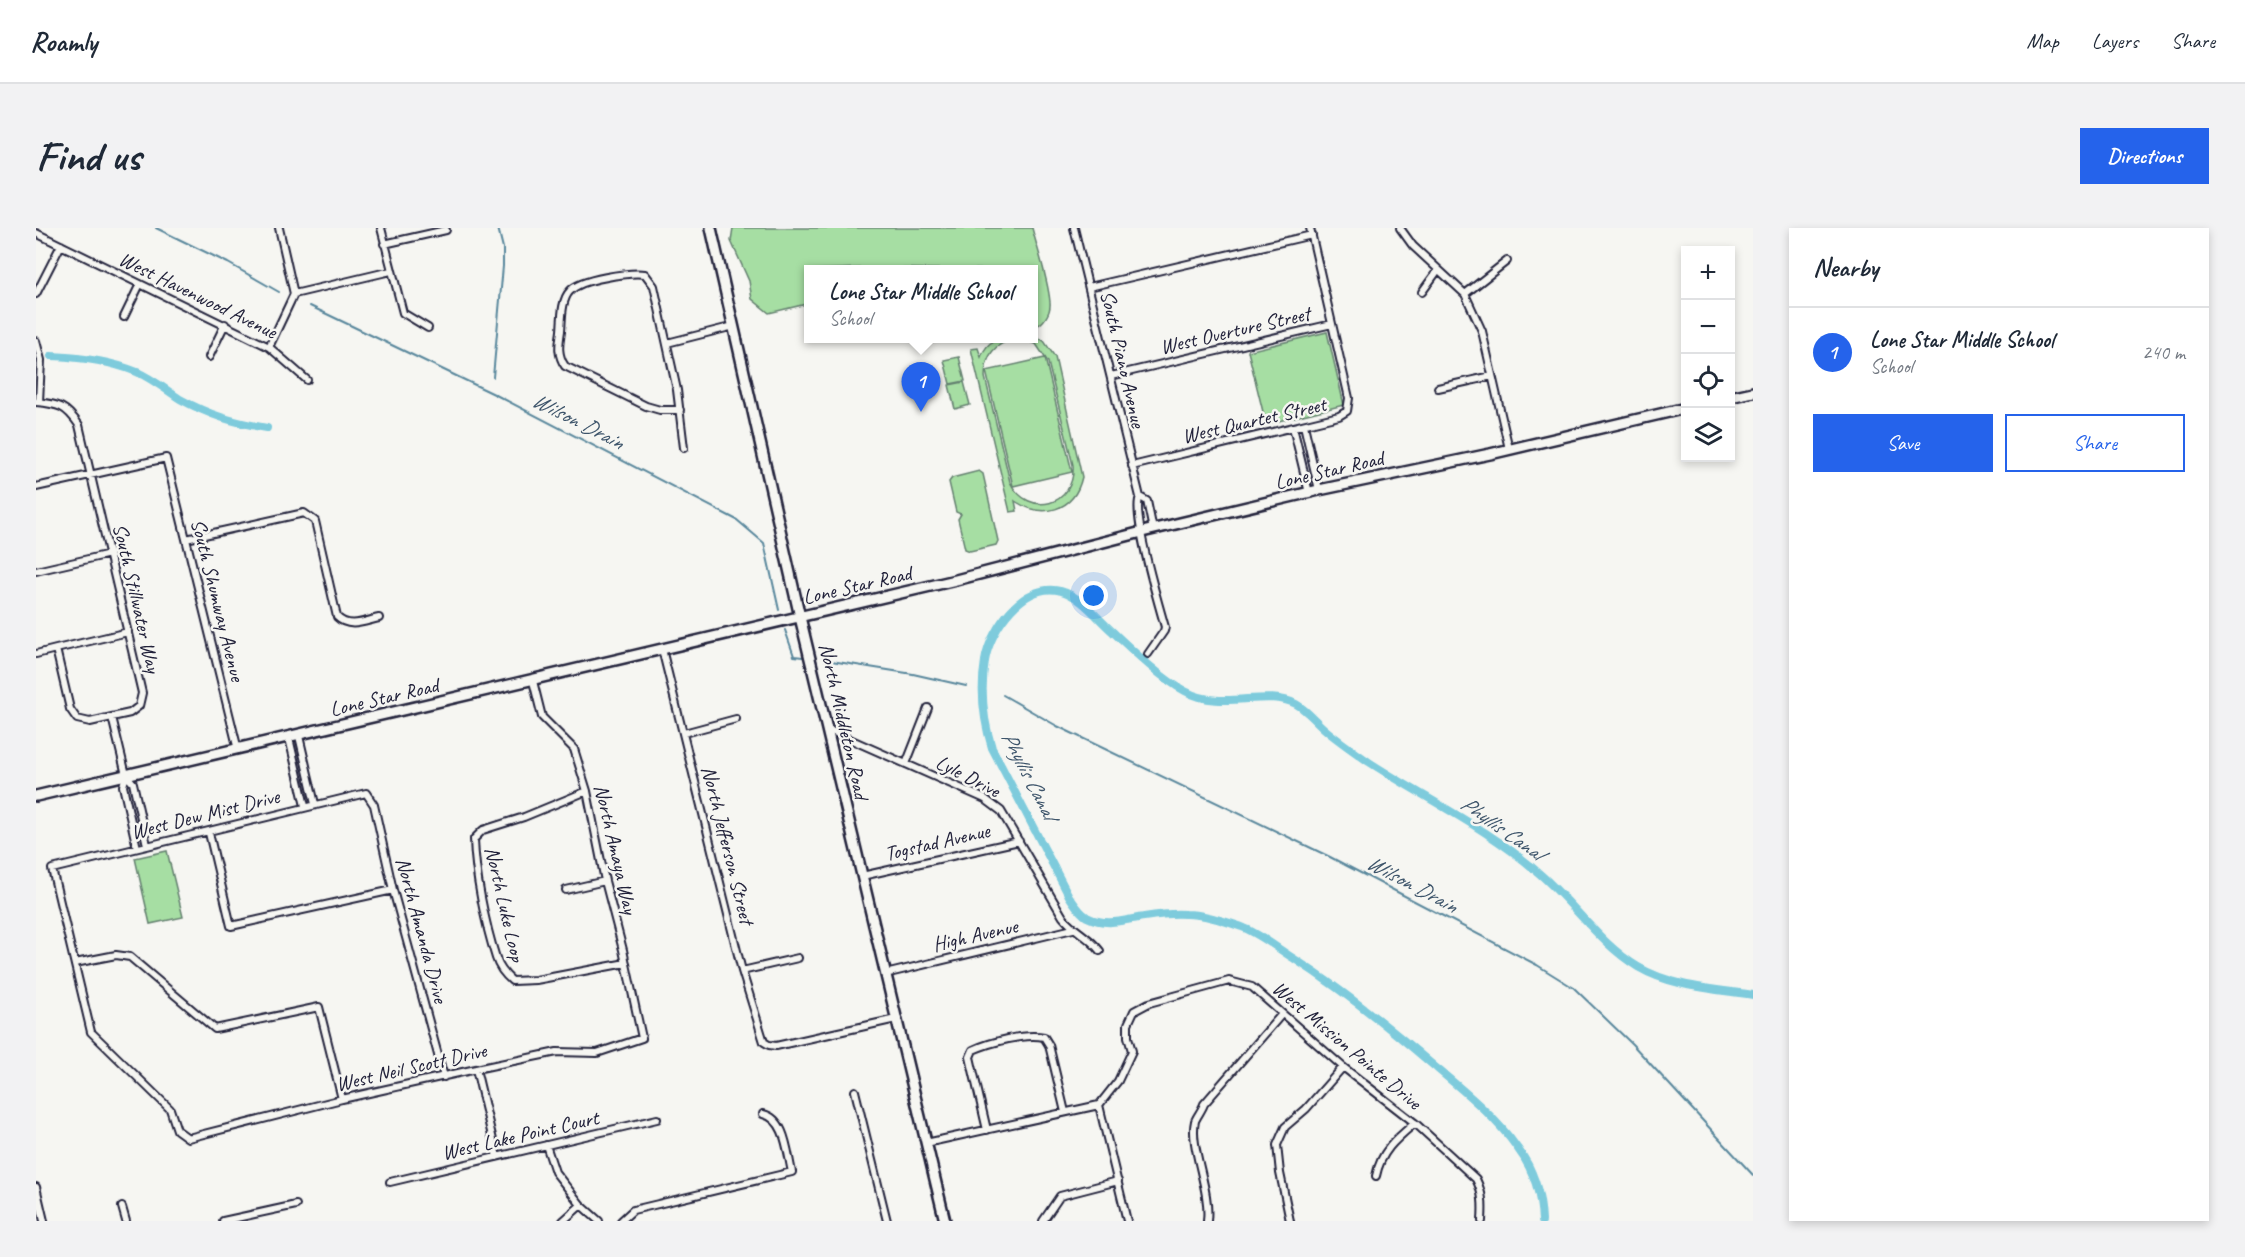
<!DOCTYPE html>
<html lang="en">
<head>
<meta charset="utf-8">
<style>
	:root { --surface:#fff; --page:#f2f2f3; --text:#1f2937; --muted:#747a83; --line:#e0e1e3; --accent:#2563eb }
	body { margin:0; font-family:Caveat,sans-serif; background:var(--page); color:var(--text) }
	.controls { position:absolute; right:18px; top:18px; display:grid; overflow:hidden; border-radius:0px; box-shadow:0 3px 9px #0003 }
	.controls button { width:54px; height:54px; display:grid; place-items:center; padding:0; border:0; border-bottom:2px solid var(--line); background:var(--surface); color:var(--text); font:30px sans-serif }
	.you { position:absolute; left:1058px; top:368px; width:21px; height:21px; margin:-15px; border:4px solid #fff; border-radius:50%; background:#1a73e8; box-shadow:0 0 0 9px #1a73e833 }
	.badge { display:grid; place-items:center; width:39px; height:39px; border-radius:50%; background:var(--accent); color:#fff; font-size:20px; font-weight:700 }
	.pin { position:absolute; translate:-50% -50px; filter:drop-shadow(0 2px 3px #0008) }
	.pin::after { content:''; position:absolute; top:32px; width:21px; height:18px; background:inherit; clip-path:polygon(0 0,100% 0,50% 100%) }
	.popup { position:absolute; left:768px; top:37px; width:234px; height:78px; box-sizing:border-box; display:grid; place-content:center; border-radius:0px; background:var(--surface); filter:drop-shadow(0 2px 4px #0005); font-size:20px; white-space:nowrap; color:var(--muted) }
	.popup b { font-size:22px; color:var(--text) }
	.popup::after { content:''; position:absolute; left:50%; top:100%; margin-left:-12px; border:12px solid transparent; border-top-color:var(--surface) }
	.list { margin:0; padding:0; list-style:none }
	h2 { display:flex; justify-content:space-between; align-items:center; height:78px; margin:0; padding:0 24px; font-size:26px }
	h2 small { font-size:20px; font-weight:400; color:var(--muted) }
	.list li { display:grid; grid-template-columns:39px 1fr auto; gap:18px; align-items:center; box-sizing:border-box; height:90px; padding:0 24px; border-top:2px solid var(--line) }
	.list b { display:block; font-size:22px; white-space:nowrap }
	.list p { margin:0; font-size:20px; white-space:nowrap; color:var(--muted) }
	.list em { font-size:20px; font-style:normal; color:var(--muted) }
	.actions { display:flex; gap:12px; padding:18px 24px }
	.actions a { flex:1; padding:14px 0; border:2px solid var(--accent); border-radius:0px; text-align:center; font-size:21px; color:var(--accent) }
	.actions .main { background:var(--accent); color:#fff }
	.icon { flex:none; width:33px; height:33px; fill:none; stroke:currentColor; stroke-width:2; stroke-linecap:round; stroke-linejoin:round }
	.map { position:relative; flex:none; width:1717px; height:993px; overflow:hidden; border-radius:0px }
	header { display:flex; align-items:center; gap:36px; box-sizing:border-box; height:84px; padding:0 30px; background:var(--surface); border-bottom:2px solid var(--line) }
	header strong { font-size:28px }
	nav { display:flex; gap:33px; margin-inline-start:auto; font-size:21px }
	.intro { display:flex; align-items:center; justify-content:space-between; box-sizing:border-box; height:144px; padding:0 36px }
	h1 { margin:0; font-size:42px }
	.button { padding:15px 27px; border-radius:0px; background:var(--accent); color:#fff; font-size:21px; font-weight:700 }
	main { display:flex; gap:36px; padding:0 36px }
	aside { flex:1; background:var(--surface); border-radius:0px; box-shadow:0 3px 9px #0003 }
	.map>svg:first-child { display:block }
	.green { fill:#a6dea3; stroke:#64806f; stroke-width:1.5 }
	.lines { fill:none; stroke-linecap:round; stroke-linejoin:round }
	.stream { stroke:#59879c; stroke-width:2 }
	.canal { stroke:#7ecbdc; stroke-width:8 }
	.minor-casing { stroke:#22223b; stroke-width:10 }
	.secondary-casing { stroke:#22223b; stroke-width:14 }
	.minor { stroke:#f6f6f2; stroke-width:6 }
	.secondary { stroke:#f6f6f2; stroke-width:9 }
	.labels { text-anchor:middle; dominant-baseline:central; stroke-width:5; stroke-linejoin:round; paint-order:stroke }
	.street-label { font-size:21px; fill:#22223b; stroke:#f6f6f2 }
	.water-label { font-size:22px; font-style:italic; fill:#3e556b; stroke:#f6f6f2 }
</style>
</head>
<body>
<header>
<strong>Roamly</strong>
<nav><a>Map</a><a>Layers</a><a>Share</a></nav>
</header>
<div class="intro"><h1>Find us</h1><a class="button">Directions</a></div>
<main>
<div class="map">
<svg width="1717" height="993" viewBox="0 0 1717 993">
	<rect width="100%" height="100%" fill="#f6f6f2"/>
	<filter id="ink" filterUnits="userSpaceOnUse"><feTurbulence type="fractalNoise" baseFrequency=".0167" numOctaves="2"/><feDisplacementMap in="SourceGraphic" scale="12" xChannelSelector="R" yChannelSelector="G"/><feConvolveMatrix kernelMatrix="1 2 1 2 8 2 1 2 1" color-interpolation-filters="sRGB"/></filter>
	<g filter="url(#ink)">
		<!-- green -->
		<path class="green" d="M697 0H996C1002 23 1012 51 1014 74 1015 84 1008 96 998 99V42L827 40 772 42V70L770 76 733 85 716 71 713 53 695 13Z
			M1291 104 1308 177 1230 196 1212 123Z
			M998 107 1008 113 1019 129 1046 249C1038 284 1006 291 979 273L981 283 974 284 935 121 942 120 945 129C952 111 962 110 979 111 958 115 949 128 949 149L974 254C993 291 1040 278 1037 237L1012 134 1000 116 984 111 998 110Z
			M923 129 929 153 914 156 908 132Z
			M1009 130 1036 244 977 258 950 143Z
			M928 154 934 177 919 181 913 157Z
			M943 243 947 246 962 313 960 317 934 323 929 321 922 291 925 286 920 284 913 254 916 250Z
			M131 623 147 689 114 696 99 630Z"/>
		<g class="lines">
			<!-- stream -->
			<path class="stream" d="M120 0 192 35 243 64
				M274 78 458 166 701 292 728 315 743 382
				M457 149 467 38V20L462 0
				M749 402 758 428 767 429
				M789 432 877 446 930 458
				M967 467 1021 498 1294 629 1501 737 1538 760 1596 816 1717 947"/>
			<!-- canal -->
			<path class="canal" d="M15 128C44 129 74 133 101 144 117 151 130 162 144 171 175 188 197 194 231 200
				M1506 993C1505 967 1498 942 1482 921 1460 889 1428 863 1398 838 1353 799 1307 762 1257 730 1241 720 1224 706 1206 699 1188 693 1168 686 1149 686 1136 685 1121 687 1108 689 1088 692 1071 699 1051 689 1043 684 1038 675 1033 668L956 520C947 491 944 463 949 433 954 401 988 353 1025 363 1045 368 1062 391 1077 404 1096 422 1126 451 1149 463 1187 484 1229 460 1260 476 1271 482 1281 495 1291 503 1304 514 1319 524 1333 534 1390 571 1454 601 1505 647 1538 676 1564 716 1602 739 1636 759 1679 761 1717 767"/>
			<!-- minor casing -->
			<g class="minor-casing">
				<path id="minor" d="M345 0 367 85 392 100
					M1038 0 1104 269
					M1364 0 1377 18 1429 66 1446 103 1473 221
					M0 5 233 119 271 152
					M348 16 410 2
					M1053 59 1276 7
					M1386 64 1402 42
					M0 66 25 17
					M258 66 355 43
					M1429 66 1471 33
					M88 89 104 56
					M0 113 5 132 3 174
					M631 115 698 98
					M233 119 258 66 243 0
					M173 129 189 96
					M1075 148 1296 96
					M1402 160 1456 148
					M0 174C23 176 30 178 43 197L106 465 103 478 94 485 76 489 90 547 97 555 111 617
					M644 182H624L610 178 529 138C521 127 523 116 525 103 526 92 525 72 534 63 544 51 594 44 609 46L618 58 641 162 648 220
					M1268 197 1283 262
					M1257 199 1273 265
					M1096 238 1303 188 1311 183 1313 170 1274 0
					M0 259 130 230 202 522
					M150 311 268 285 279 293 301 389C313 401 329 393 343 390
					M0 343 74 326
					M20 421 92 404
					M626 421 706 743 728 814 733 817 740 818 860 791
					M0 426 20 421 34 481 41 491 54 494 76 489
					M1112 426 1128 403 1129 399C1123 378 1095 283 1104 269L1111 273 1117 302
					M791 501 949 571 965 583 1027 689C1038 703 1054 709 1064 723
					M648 505 700 491
					M263 508 279 576
					M253 510 269 578
					M870 536 892 480
					M90 547 87 558 101 620
					M551 563 488 589 447 602 438 611C439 646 449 696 460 730 463 740 468 746 476 753L500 752 590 735
					M173 605 195 698 357 662
					M826 648 983 613
					M530 662 569 653
					M39 735 80 727 94 729 179 801 283 779 306 871
					M706 743 762 730
					M849 746 1037 701
					M440 841 461 929
					M408 849 357 662 338 577 330 565 16 641 55 804 134 881 141 902 152 910 306 871 440 841 521 824 561 825 606 810 587 722 569 653 551 563 538 521 506 489 497 453
					M819 863 851 993
					M1063 877 1091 993
					M951 902 934 829 937 822C955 814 989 805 1008 809L1013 817 1029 884
					M890 915 1063 877 1082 853 1096 823 1092 809V796L1098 783 1113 775 1193 753 1216 759 1307 839 1379 895 1440 951C1447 965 1447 977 1446 993
					M510 917 519 944 545 977 563 993
					M1340 948C1345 923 1360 911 1379 895
					M354 954 621 891
					M0 959 8 993
					M86 979 90 993
					M187 993 260 977
					M527 993 545 977
					M585 993 597 982 756 944C751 924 750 891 727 886
					M1007 993 1024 968 1082 953
					M1171 993C1175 962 1153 918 1159 893 1161 888 1166 882 1168 876L1246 786
					M1254 993 1244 945 1241 917 1249 899 1270 881 1307 839"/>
			</g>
			<!-- secondary casing -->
			<g class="secondary-casing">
				<path id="secondary" d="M675 0 764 389 909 993
					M1694 169 1717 164
					M0 568 920 352 1106 304 1283 262 1454 226 1650 180"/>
			</g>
			<!-- minor -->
			<use href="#minor" class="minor"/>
			<!-- secondary -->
			<use href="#secondary" class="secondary"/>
		</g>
	</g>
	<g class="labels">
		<!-- street labels -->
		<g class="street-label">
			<text transform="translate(162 67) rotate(26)">West Havenwood Avenue</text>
			<text transform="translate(1199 102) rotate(-13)">West Overture Street</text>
			<text transform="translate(1087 131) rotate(77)">South Piano Avenue</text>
			<text transform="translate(1218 192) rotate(-13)">West Quartet Street</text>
			<text transform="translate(1293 242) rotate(-13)">Lone Star Road</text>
			<text transform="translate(821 357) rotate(-13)">Lone Star Road</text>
			<text transform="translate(101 370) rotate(77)">South Stillwater Way</text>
			<text transform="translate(182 372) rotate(76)">South Shumway Avenue</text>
			<text transform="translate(348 469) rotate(-13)">Lone Star Road</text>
			<text transform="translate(808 493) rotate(77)">North Middleton Road</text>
			<text transform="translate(932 548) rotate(27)">Lyle Drive</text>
			<text transform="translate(169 586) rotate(-14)">West Dew Mist Drive</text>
			<text transform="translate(901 614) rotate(-13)">Togstad Avenue</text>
			<text transform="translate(692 617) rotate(76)">North Jefferson Street</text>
			<text transform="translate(580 621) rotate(77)">North Amaya Way</text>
			<text transform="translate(469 676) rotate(77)">North Luke Loop</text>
			<text transform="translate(386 702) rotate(75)">North Amanda Drive</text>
			<text transform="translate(939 707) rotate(-13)">High Avenue</text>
			<text transform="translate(1311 817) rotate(40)">West Mission Pointe Drive</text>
			<text transform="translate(375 839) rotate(-13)">West Neil Scott Drive</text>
			<text transform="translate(484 907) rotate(-13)">West Lake Point Court</text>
		</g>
		<!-- water labels -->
		<g class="water-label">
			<text transform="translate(542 193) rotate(27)">Wilson Drain</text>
			<text transform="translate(993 547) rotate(63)">Phyllis Canal</text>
			<text transform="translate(1466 600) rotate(35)">Phyllis Canal</text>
			<text transform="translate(1376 656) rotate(28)">Wilson Drain</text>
		</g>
	</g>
</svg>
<div class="controls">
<button>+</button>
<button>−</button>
<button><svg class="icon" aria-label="locate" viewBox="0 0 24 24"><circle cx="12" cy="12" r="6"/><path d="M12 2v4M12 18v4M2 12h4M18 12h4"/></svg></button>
<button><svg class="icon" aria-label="layers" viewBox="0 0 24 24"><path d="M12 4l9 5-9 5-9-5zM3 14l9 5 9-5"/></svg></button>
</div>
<div class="you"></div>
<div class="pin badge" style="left:885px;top:184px">1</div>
<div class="popup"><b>Lone Star Middle School</b>School</div>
</div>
<aside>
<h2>Nearby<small></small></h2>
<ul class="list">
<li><span class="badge">1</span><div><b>Lone Star Middle School</b><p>School</p></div><em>240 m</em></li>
</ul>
<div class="actions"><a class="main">Save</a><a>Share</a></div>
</aside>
</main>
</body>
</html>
